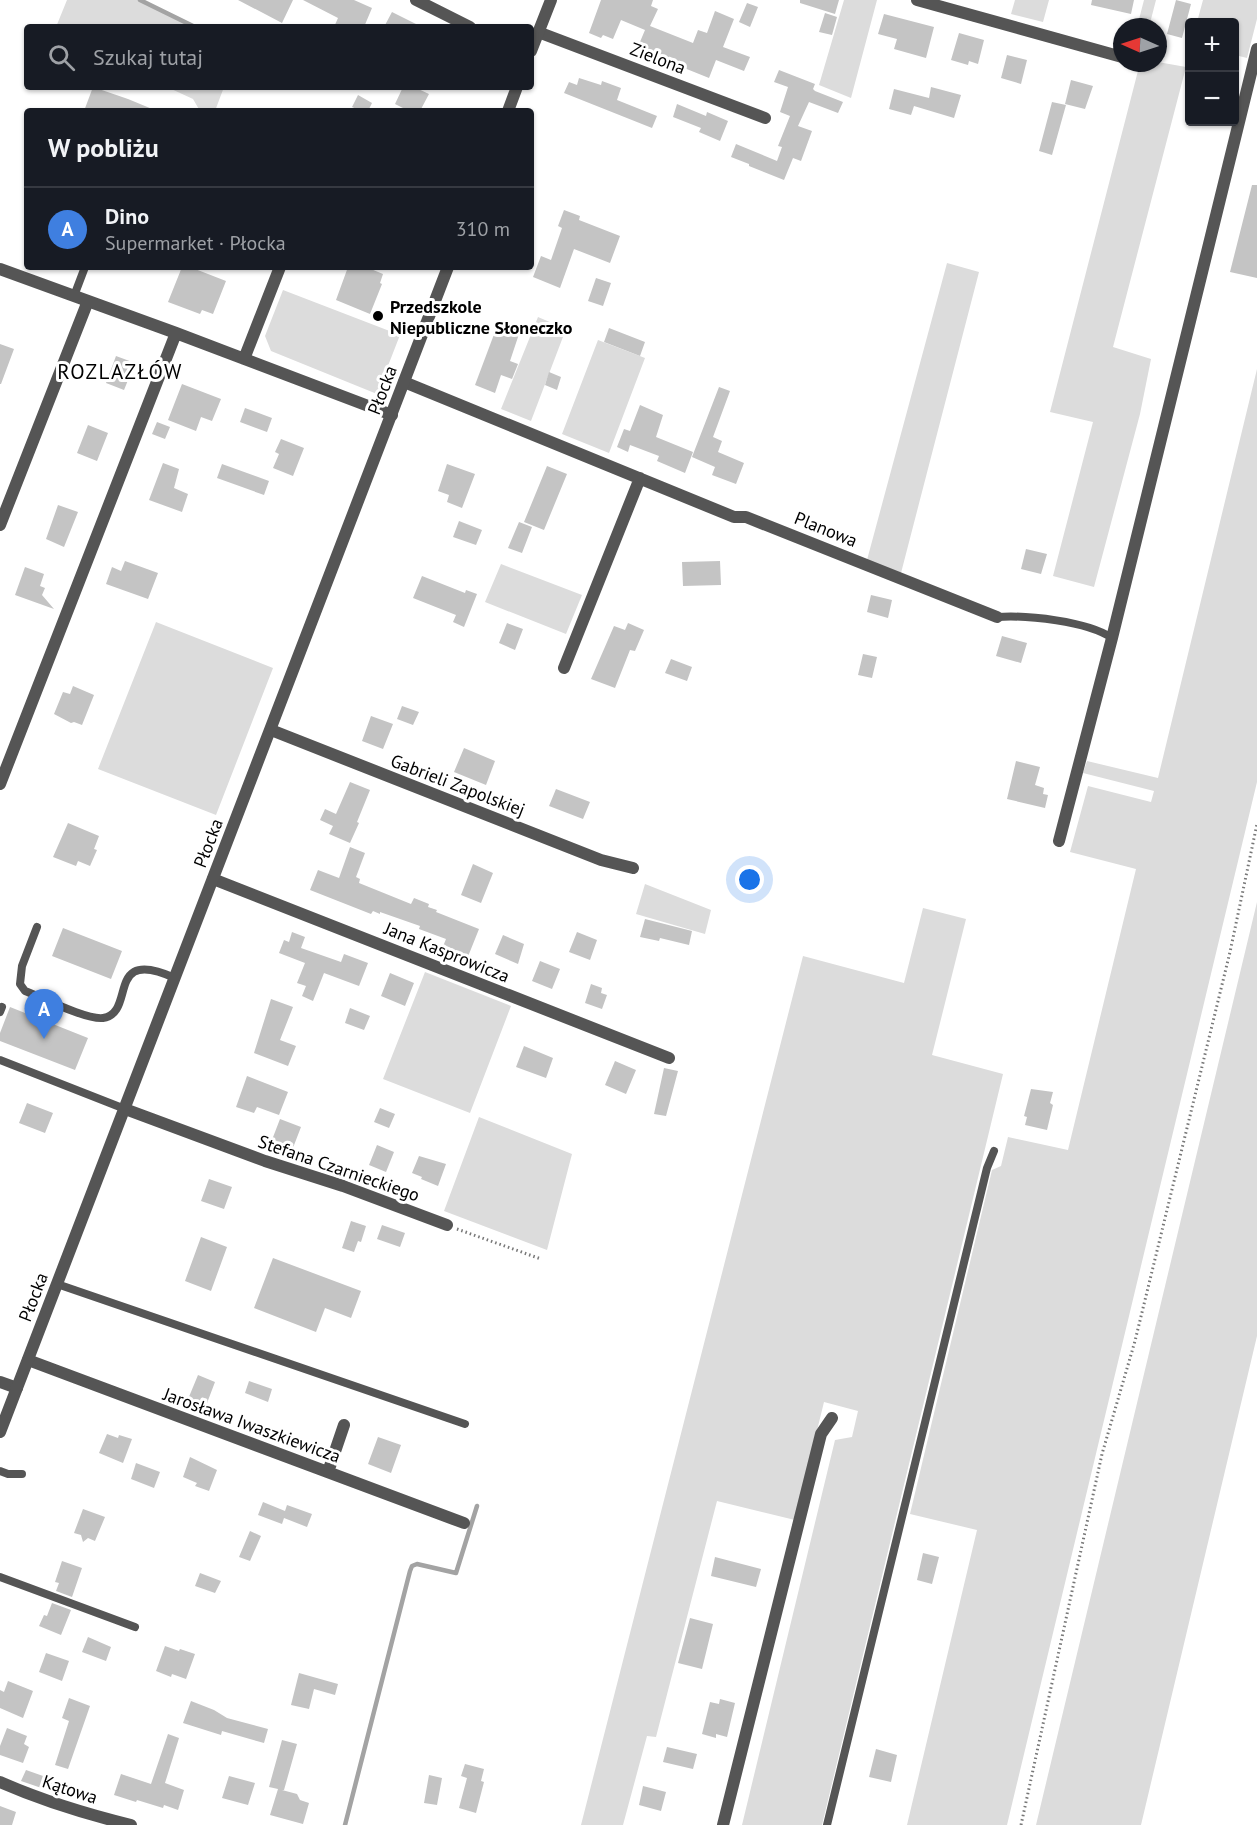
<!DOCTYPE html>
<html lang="pl">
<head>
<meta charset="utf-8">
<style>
	:root { --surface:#171b24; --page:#20242c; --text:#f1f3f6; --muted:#9ea1a6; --line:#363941; --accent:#858687 }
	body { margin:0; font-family:"PT Sans",sans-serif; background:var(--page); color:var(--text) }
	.controls { position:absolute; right:18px; top:18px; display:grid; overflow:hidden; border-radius:6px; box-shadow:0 2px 4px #0004 }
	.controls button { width:54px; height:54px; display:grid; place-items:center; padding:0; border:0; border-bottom:2px solid var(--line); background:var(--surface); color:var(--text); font:30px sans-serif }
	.compass { position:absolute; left:1113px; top:18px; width:54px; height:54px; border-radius:50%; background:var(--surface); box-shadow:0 2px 4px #0004; rotate:273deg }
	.you { position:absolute; left:750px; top:880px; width:21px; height:21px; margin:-15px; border:4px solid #fff; border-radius:50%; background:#1a73e8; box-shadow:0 0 0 9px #1a73e833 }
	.badge { display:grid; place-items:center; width:39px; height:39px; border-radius:50%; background:var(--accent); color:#fff; font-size:20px; font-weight:700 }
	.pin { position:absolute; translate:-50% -50px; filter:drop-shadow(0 2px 3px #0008) }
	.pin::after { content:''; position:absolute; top:32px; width:21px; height:18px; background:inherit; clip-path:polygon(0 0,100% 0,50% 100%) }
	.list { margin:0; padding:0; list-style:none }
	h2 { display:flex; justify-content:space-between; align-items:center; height:78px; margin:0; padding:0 24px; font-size:26px }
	h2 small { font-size:20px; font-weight:400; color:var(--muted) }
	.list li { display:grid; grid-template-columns:39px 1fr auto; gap:18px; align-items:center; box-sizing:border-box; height:84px; padding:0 24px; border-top:2px solid var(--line) }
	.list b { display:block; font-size:22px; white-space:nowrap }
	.list p { margin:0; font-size:20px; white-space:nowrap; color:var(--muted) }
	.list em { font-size:20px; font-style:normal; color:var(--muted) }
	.icon { flex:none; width:33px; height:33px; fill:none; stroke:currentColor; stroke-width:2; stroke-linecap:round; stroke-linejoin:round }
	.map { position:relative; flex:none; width:1257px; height:1825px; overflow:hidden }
	.search { position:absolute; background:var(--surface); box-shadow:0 2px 4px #0004; left:24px; top:24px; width:510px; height:66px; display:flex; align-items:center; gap:15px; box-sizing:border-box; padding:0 21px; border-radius:6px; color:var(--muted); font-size:22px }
	.panel { position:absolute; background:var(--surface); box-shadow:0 2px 4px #0004; left:24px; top:108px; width:510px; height:162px; border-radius:6px }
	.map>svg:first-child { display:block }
	.green { fill:#dcdcdc }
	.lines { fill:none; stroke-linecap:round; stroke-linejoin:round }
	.stream { stroke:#a3a3a3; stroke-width:4.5 }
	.building { fill:#c4c4c4 }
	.path { stroke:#777; stroke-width:3; stroke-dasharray:1.5 3; stroke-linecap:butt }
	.service { stroke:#555; stroke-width:8 }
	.minor { stroke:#555; stroke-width:12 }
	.tertiary { stroke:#555; stroke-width:12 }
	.poi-dot { fill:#000; stroke:#fff; stroke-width:2 }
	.labels { text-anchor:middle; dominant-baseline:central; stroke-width:6; stroke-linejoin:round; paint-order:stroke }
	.street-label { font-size:18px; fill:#000; stroke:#fff }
	.poi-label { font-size:18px; font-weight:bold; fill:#000; stroke:#fff; text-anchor:start }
	.quarter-label { font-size:21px; letter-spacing:1.5px; fill:#000; stroke:#fff }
</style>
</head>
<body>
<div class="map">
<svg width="1257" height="1825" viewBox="0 0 1257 1825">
	<rect width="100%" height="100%" fill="#fff"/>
	<!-- green -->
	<path class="green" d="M67 0H143L196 27H56Z
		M844 0H877L851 98 819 85Z
		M1015 0H1049L1043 22 1011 14Z
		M1144 0H1156L1149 27H1137Z
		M1203 0H1257V19L1247 58 1235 55 1234 22H1197Z
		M1158 62 1186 67 1113 347 1151 359 1140 414 1094 587 1053 576 1093 422 1050 412 1140 63Z
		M167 87H224L215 111H200L193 99Z
		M947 263 979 272 901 573 867 560Z
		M283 290 400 335 377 394 271 351 265 336Z
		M538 317 566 329 531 421 501 409Z
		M598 340 645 358 609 453 562 434Z
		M1257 369V782L1007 1825H907L977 1530 910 1514 992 1170 1001 1166 1008 1137 1068 1150 1136 869 1070 852 1088 786 1151 802 1154 791 1083 773 1087 761 1158 778Z
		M501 564 582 595 566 634 485 602Z
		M156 622 273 668 216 815 98 769Z
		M645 884 711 910 705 934 636 914Z
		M1257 902V1336L1141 1825H1036Z
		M923 908 966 919 932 1055 1003 1074 822 1825H742L835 1440 852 1437 858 1411 824 1402 795 1520 717 1501 656 1737 647 1736 623 1825H581L803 956 904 983Z
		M425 972 511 1006 470 1113 383 1079Z
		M479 1117 572 1154 547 1250 444 1211Z"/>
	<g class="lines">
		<!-- stream -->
		<path class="stream" d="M140 0 193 26
			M345 1825 410 1571 412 1566 417 1564 456 1573 477 1506"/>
	</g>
	<!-- building -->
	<path class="building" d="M238 0H293L282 23Z
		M303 0H354L372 8 364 27H334L338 18Z
		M601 0H653L651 6 658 9 650 26 693 43 698 30 707 33 715 11 734 19 723 47 750 57 744 71 716 60 709 78 637 49 645 30 621 20 613 39 603 35 601 38 589 33Z
		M800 0H839L835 14 800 3Z
		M1092 0H1134L1131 14 1091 5Z
		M1176 0 1191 4 1182 38 1167 34Z
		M747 3 758 7 750 27 739 22Z
		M392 12 422 27H384Z
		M825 13 837 17 832 35 819 32Z
		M884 14 934 27 926 58 894 49 897 39 878 34Z
		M959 33 984 40 978 64 969 61 968 65 951 60Z
		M1007 55 1027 60 1021 84 1001 78Z
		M779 70 815 84 813 89 815 91 843 102 838 113 809 102 798 126 812 131 801 161 793 158 784 180 749 166V164L731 157 736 144 777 161 782 147 778 146 790 116 780 112 788 87 774 82Z
		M579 78 601 85 602 81 621 88 617 100 657 116 652 128 564 93 569 82 577 85Z
		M1071 80 1093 86 1085 109 1065 104Z
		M93 87 128 99 157 111H84Z
		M403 87H414L429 94 420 111H409L395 104Z
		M931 87 961 95 954 118 914 106 911 115 889 109 894 89 929 98Z
		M358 95 372 103 368 111H361L352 107Z
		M1052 102 1066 105 1052 155 1039 151Z
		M677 104 706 116 707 112 728 121 720 141 699 132 701 128 673 117Z
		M1252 185H1257V278L1230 272Z
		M564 210 580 216 579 220 620 236 610 263 574 249 560 288 533 277 541 256 551 260 562 228 558 226Z
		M182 267H190L226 281 213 314 202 310 200 314 168 302Z
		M348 267H366L383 274 380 283 382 284 370 314 336 300Z
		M596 278 611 283 603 306 588 301Z
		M499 321 521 328 510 361 518 364 512 379 501 375 495 393 475 385Z
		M609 328 645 342 640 356 604 342Z
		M0 344 14 349 1 384H0Z
		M116 356 135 363 124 390 106 383Z
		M549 372 561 377 557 390 545 385Z
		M182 384 221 399 212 421 201 417 196 431 168 420Z
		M719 387 730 391 713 437 722 441 718 452 744 463 736 484 712 475 715 467 692 457Z
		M640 405 663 415 656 437 693 452 685 473 657 461 659 456 630 445 628 452 617 447 624 429 630 431Z
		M245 408 272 418 267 432 240 422Z
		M157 422 170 427 165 439 152 434Z
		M88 425 108 433 97 461 77 453Z
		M281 439 304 448 293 476 273 468 279 454 275 452Z
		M163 463 179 469 174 488 188 494 182 512 149 500Z
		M222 464 269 481 264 495 217 478Z
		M447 464 475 474 462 508 447 502 449 495 438 491Z
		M547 466 567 474 544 530 524 522Z
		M58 505 78 512 64 547 46 539Z
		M459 521 482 530 476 545 453 537Z
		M519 522 532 527 522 553 508 548Z
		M1026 549 1047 554 1041 574 1021 569Z
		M125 561 158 573 148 599 106 584 112 567 121 571Z
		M720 561 721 585 683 586 682 562Z
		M25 567 44 574 40 586 45 588 42 595 54 609 15 595Z
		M422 576 465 593 466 590 477 594 464 627 453 622 456 615 413 598Z
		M871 595 892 600 888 618 867 612Z
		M507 623 523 629 515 650 499 643Z
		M628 623 644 630 635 651 630 650 615 688 591 679 614 626 625 630Z
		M1002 636 1027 643 1021 663 996 656Z
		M863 654 877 657 872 678 858 675Z
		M671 659 692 667 687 681 665 673Z
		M73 686 94 695 82 725 74 722 71 723 54 714 63 692 70 694Z
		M402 706 419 712 413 725 397 719Z
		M371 716 393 724 383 749 362 741Z
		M464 748 495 761 486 785 454 772Z
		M1016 761 1040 767 1035 785 1044 788 1043 794 1048 795 1045 808 1007 799Z
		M350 782 370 790 357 822 359 823 350 843 329 834 333 826 320 820 325 809 336 814Z
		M556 789 590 802 583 819 549 806Z
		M68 823 99 836 94 849 97 850 90 866 78 861 76 866 53 857Z
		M350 847 365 853 356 877 360 879 359 883 411 904 414 898 429 904 428 907 437 910 436 912 479 929 467 959 442 949 446 939 419 929 420 926 380 912V914L373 911 371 914 310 890 318 870 339 878Z
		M473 864 493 873 481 903 461 895Z
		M645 919 692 931 689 945 660 938 659 941 640 937Z
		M63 928 122 951 111 979 52 956Z
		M292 932 305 937 301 948 341 962 344 954 368 963 359 986 324 973 313 1001 302 996 306 986 297 983 305 963 279 953 284 940 289 942Z
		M577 932 597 940 590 960 569 952Z
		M503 935 524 944 518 964 495 954Z
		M540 961 560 969 552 989 532 981Z
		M390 973 414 983 405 1006 381 996Z
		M591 984 602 988 601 993 607 995 602 1009 585 1003Z
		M271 999 293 1007 280 1040 296 1046 288 1066 254 1053Z
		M10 1007 88 1038 75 1070 0 1041V1033Z
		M350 1008 370 1016 364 1030 345 1023Z
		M524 1046 553 1058 546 1078 516 1067Z
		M615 1061 636 1070 626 1094 605 1085Z
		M664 1068 678 1071 666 1116 654 1114Z
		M247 1076 288 1092 279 1115 257 1107 254 1113 236 1107Z
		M1031 1089 1053 1092 1050 1103 1053 1105 1047 1130 1025 1125 1027 1117 1024 1116Z
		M27 1103 53 1113 45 1133 19 1123Z
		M380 1108 395 1114 389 1128 374 1122Z
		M280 1119 301 1127 291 1153 270 1145Z
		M377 1145 394 1152 386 1172 369 1165Z
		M419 1156 446 1164 438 1186 421 1179 422 1177 412 1173Z
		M209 1179 232 1187 224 1209 201 1201Z
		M351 1221 366 1226 361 1242 358 1241 354 1252 342 1248Z
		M382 1225 405 1233 400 1247 377 1239Z
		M201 1237 227 1247 211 1291 185 1281Z
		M273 1258 361 1291 351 1318 325 1308 316 1332 254 1308Z
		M198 1375 215 1382 204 1411 186 1404Z
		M249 1381 272 1389 268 1402 245 1393Z
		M107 1434 118 1438 119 1435 132 1439 123 1463 99 1453Z
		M378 1437 401 1445 391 1473 368 1464Z
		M190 1457 217 1470 209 1491 195 1486 197 1483 183 1477Z
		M136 1463 160 1472 154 1488 131 1479Z
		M263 1502 285 1511 287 1505 312 1514 307 1527 284 1518 282 1524 258 1515Z
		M83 1509 105 1517 95 1541 88 1538 83 1542 81 1535 74 1533Z
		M250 1531 261 1536 250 1561 239 1557Z
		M923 1553 939 1557 932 1584 917 1580Z
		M715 1557 761 1569 756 1587 711 1576Z
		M62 1561 82 1568 72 1597 56 1591 59 1583 55 1582Z
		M200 1573 221 1581 215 1593 195 1586Z
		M52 1603 71 1610 61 1635 39 1626 44 1615 47 1616Z
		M690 1618 713 1624 702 1669 678 1663Z
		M88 1637 111 1647 106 1661 82 1652Z
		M165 1646 179 1651 180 1649 195 1654 186 1679 172 1674 171 1677 156 1671Z
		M46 1653 69 1661 62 1681 39 1672Z
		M299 1673 338 1684 335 1695 314 1689 309 1709 291 1705Z
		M8 1681 33 1691 23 1718 0 1708V1690L4 1692Z
		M69 1698 90 1706 68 1769 55 1765 69 1721 62 1718Z
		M720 1699 735 1703 727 1737 716 1734V1738L702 1734 710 1702 719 1704Z
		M191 1701 214 1710 227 1718 268 1729 264 1743 222 1731 221 1735 183 1723Z
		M7 1728 27 1736 24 1744 29 1747 23 1763 0 1755V1746Z
		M168 1734 179 1738 165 1783 184 1790 178 1810 164 1805 163 1808 137 1800 136 1802 114 1795 121 1774 151 1784Z
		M282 1740 297 1744 284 1790H282L297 1794 300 1800 309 1803 303 1824 270 1815 278 1789 269 1787Z
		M667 1747 697 1754 693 1769 663 1762Z
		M876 1749 897 1755 891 1782 869 1777Z
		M465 1764 484 1769 481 1781 484 1782 476 1813 459 1808 467 1778 461 1776Z
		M26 1770 63 1783 59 1794 21 1781Z
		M429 1775 442 1778 437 1805 424 1803Z
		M229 1776 255 1783 248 1805 222 1798Z
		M643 1786 666 1792 661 1811 639 1805Z
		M0 1806 16 1812 12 1825H0Z"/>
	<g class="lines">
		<!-- path -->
		<path class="path" d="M457 1229 541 1259
			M1021 1825 1102 1454 1135 1341 1230 952 1257 824"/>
		<!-- service -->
		<path class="service" d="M74 296 85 267
			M997 617C1027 615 1087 621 1112 638
			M37 927 22 966 20 984 25 991C43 998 87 1020 103 1018 137 1013 104 946 175 978
			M0 1012 2 1007
			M0 1060 125 1109
			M57 1284 465 1424
			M0 1471 8 1474H22
			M0 1577 135 1627
			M827 1825 987 1168 994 1151"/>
		<!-- minor -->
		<path class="minor" d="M416 0 470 27
			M917 0 1122 57
			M538 32 765 118
			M0 269 176 333 392 415
			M244 359 280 267
			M404 382 734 517H746L997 617
			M0 525 88 301
			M564 668 640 478
			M271 730 601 860 633 868
			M0 784 176 333
			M1059 841 1112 638 1257 49
			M213 879 669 1058
			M125 1109 265 1161 343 1186 447 1225
			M28 1360 464 1523
			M0 1382 17 1388
			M328 1472 344 1425
			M0 1782C43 1801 86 1814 131 1825
			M723 1825 821 1434 832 1418"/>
		<!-- tertiary -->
		<path class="tertiary" d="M531 51 551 0
			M508 111 517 87
			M0 1432 448 267"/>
	</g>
	<!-- markers -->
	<circle class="poi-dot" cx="378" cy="316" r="6"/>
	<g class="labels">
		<!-- street labels -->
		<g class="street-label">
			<text transform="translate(658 58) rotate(21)">Zielona</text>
			<text transform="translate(382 390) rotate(-69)">Płocka</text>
			<text transform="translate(826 529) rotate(22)">Planowa</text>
			<text transform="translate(458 785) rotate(21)">Gabrieli Zapolskiej</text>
			<text transform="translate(208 843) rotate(-69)">Płocka</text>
			<text transform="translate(447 952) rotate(22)">Jana Kasprowicza</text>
			<text transform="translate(339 1168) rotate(19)">Stefana Czarnieckiego</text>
			<text transform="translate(33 1297) rotate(-69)">Płocka</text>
			<text transform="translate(252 1425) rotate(20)">Jarosława Iwaszkiewicza</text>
			<text transform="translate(70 1789) rotate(18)">Kątowa</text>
		</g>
		<!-- poi labels -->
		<g class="poi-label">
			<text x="390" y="306">Przedszkole<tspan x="390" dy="21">Niepubliczne Słoneczko</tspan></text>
		</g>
		<!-- quarter labels -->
		<g class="quarter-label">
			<text x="120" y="371">ROZLAZŁÓW</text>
		</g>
	</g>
</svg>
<div class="controls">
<button>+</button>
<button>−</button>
</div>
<svg class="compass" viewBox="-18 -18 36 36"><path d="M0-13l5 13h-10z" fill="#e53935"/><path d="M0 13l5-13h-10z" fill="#9ea1a6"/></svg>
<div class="you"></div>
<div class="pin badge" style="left:44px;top:1039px;background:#3f7fe0">A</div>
<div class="search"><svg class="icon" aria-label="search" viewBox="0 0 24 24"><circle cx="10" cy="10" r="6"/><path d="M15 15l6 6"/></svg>Szukaj tutaj</div>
<section class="panel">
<h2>W pobliżu<small></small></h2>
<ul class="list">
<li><span class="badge" style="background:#3f7fe0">A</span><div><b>Dino</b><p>Supermarket · Płocka</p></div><em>310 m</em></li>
</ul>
</section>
</div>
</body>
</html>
